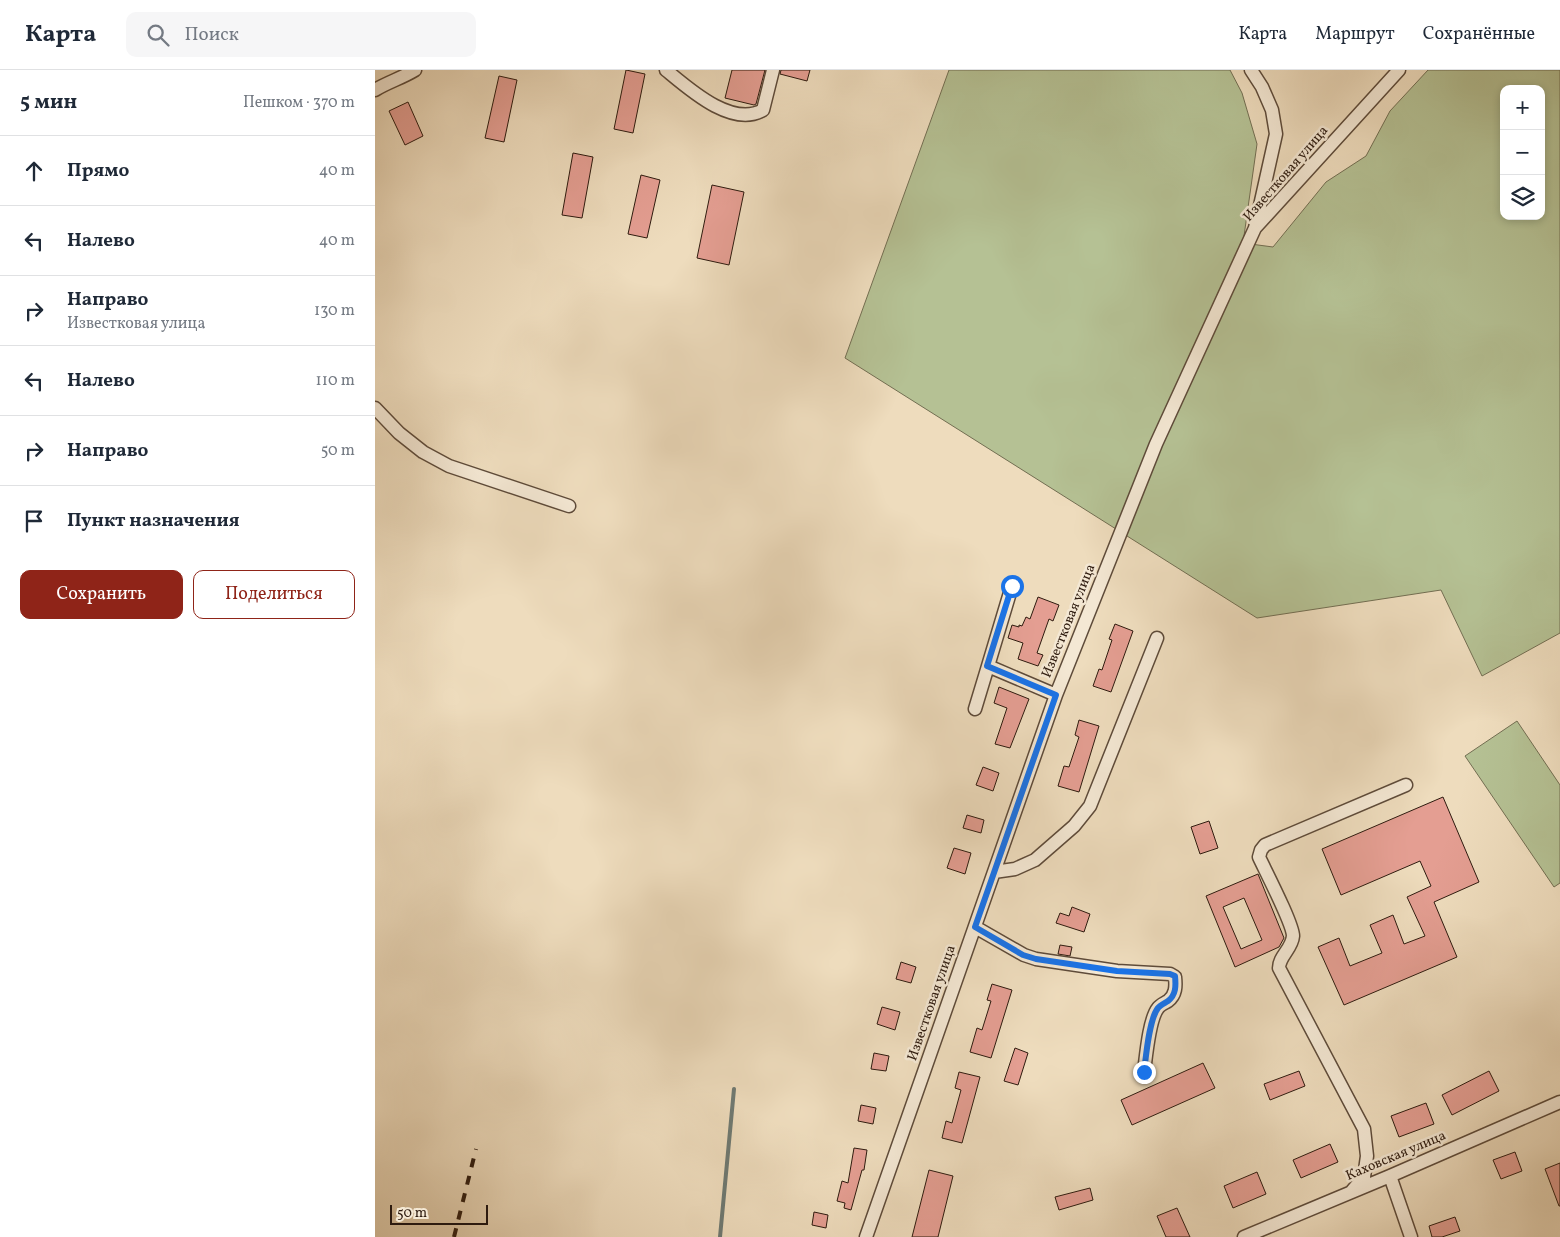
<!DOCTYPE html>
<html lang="ru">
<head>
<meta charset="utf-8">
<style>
	:root { --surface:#fff; --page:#f6f6f7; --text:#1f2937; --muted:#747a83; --line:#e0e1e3; --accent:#8f2418 }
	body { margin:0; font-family:Vollkorn,serif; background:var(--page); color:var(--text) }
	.controls { position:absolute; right:15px; top:15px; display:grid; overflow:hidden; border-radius:10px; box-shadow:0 2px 8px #0003 }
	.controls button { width:45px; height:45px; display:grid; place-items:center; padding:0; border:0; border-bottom:1px solid var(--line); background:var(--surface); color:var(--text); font:25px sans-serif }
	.scale { position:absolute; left:15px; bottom:12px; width:98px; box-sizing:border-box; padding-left:5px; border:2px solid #2e1b0f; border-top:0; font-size:14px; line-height:18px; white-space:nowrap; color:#2e1b0f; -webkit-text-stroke:4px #f4e8d4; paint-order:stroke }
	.stop { position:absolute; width:15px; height:15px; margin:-11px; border:4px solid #1a73e8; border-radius:50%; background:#fff }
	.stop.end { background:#1a73e8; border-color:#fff; box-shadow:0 1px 5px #0008 }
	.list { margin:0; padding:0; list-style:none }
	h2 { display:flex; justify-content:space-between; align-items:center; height:65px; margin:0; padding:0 20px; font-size:21px }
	h2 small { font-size:16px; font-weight:400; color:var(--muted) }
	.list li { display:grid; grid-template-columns:32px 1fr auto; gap:15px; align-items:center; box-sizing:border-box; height:70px; padding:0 20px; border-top:1px solid var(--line) }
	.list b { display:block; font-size:19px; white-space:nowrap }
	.list p { margin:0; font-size:16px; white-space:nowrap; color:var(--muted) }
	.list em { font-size:16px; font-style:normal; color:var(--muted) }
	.actions { display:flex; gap:10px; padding:15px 20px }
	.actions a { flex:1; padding:11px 0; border:1px solid var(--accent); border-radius:10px; text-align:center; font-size:18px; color:var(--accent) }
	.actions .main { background:var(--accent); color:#fff }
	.icon { flex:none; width:28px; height:28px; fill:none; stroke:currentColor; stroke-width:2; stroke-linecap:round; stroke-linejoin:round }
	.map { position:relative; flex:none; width:1185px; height:1167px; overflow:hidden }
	header { display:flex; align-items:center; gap:30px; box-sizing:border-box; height:70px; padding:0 25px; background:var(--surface); border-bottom:1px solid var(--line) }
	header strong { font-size:24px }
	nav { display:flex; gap:28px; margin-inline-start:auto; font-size:18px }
	.search { width:350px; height:45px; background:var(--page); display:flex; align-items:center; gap:12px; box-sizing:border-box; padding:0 18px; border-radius:10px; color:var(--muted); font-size:19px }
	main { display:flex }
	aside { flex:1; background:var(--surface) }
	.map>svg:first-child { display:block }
	.green { fill:#b5c194; stroke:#726e52; fill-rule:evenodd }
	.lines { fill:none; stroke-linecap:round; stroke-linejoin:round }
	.stream { stroke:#6f7a73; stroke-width:4 }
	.building { fill:#e49e92; stroke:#2e1b0f; fill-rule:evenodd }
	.minor-casing { stroke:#5e4b3a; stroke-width:15 }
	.minor { stroke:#f4e8d4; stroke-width:12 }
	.rail { stroke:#2e1b0f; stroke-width:4; stroke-dasharray:9 9; stroke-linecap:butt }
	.route { stroke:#1a73e8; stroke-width:6 }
	.labels { text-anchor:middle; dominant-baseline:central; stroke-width:5; stroke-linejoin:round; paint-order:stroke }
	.street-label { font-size:14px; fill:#2e1b0f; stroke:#f4e8d4 }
</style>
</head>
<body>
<header>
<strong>Карта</strong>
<div class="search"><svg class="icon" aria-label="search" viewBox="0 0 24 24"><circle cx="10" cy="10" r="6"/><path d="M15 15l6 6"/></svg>Поиск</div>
<nav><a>Карта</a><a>Маршрут</a><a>Сохранённые</a></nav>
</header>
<main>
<aside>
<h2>5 мин<small>Пешком · 370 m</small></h2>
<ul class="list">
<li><svg class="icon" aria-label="ahead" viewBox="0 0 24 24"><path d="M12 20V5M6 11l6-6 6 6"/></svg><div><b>Прямо</b></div><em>40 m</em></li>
<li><svg class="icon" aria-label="left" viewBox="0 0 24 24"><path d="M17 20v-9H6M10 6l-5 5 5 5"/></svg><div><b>Налево</b></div><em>40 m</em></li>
<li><svg class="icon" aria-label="right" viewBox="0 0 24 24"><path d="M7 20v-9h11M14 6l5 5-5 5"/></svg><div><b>Направо</b><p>Известковая улица</p></div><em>130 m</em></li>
<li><svg class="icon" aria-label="left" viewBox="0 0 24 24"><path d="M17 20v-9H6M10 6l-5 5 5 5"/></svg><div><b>Налево</b></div><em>110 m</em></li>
<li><svg class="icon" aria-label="right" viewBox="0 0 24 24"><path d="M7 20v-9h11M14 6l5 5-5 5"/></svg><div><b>Направо</b></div><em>50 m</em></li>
<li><svg class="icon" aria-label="arrive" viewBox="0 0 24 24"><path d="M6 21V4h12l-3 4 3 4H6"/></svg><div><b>Пункт назначения</b></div></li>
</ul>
<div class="actions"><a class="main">Сохранить</a><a>Поделиться</a></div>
</aside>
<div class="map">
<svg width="1185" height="1167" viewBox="0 0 1185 1167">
	<rect width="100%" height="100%" fill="#eedcbd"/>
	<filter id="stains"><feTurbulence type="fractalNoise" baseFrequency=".004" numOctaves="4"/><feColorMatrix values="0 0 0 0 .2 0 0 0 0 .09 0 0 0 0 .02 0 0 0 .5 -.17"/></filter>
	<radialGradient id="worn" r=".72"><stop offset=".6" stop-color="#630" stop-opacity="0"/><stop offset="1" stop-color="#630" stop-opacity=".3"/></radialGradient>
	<!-- green -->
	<path class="green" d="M574 0H855L867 23 882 74 868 173 898 177 951 112 991 86 1015 41 1053 0H1185V563L1107 606 1066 520 882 548 470 288ZM1129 19H1166V146H1129Z
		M1142 651 1185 715V813L1179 817 1090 686Z"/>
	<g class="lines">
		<!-- stream -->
		<path class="stream" d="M345 1167 359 1019"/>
	</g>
	<!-- building -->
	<path class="building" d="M251 0 270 4 258 63 239 59Z
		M357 0H390L381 34 379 35 350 28Z
		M406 0H435L432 11 405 4Z
		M124 6 142 10 129 72 110 68Z
		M33 32 48 66 30 75 14 41Z
		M198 83 218 87 207 148 187 145Z
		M266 105 285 110 272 168 253 164Z
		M337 115 369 122 354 195 322 188Z
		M663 527 684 535 678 551 674 549 662 583 668 585 663 596 643 589 648 573 633 568 637 555 644 557V555L647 556 651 547 655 549Z
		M740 554 758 561 736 622 718 616 724 599 727 600 737 570 734 569Z
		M624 617 654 629 635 678 620 674 632 638 619 633Z
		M704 650 724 656 704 722 683 716 689 696 694 697 704 667 700 665Z
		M608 697 624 703 618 721 601 715Z
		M1068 727 1104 812 1059 832 1082 887 969 935 943 877 964 868 975 896 1007 883 995 855 1018 845 1029 874 1050 866 1032 827 1056 816 1045 791 966 825 947 779Z
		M592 745 609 750 606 763 588 758Z
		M834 751 843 778 825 784 816 757Z
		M579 778 596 783 590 804 572 798Z
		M883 804 909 868 904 877 860 897 831 826ZM869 828 887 870 866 879 848 837Z
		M697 837 715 844 709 862 681 853 685 843 694 846Z
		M685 875 697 877 695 886 683 884Z
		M526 892 541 897 536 913 521 909Z
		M617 914 637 920 616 988 595 982 602 958 607 960 616 931 612 930Z
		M507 937 525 942 520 960 502 954Z
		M640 978 653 983 643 1015 629 1011Z
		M499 983 514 986 511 1001 496 999Z
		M828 993 840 1018 757 1055 746 1030Z
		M924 1001 930 1016 895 1030 889 1014Z
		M1114 1001 1124 1021 1077 1045 1067 1025Z
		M584 1002 605 1007 587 1073 567 1068 571 1051 577 1053 586 1020 580 1018Z
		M1051 1033 1059 1054 1024 1067 1016 1046Z
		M486 1035 501 1038 498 1054 483 1051Z
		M955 1074 963 1092 926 1108 918 1090Z
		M479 1078 492 1080 489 1100H487L476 1140 469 1138 470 1133 462 1131 467 1111 473 1113Z
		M1140 1082 1147 1101 1126 1109 1118 1090Z
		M1185 1093V1136H1184L1170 1099Z
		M554 1100 578 1106 563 1167H537Z
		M882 1102 891 1124 858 1138 849 1116Z
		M715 1118 718 1130 684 1140 680 1127Z
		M802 1138 815 1167H791L782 1146Z
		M439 1142 453 1145 451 1158 437 1155Z
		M1080 1147 1085 1161 1067 1167H1057L1054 1156Z"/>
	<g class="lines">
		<!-- minor casing -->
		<g class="minor-casing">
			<path id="minor" d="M291 0C314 19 357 58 388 40L398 0
				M876 0 887 17 897 40 901 64 880 158
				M0 20C13 12 27 8 40 0
				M0 338 24 363 48 382 74 396 194 436
				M637 516 613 596 681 625
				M600 639 613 596
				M619 802 640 799 660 790 699 756 715 736 782 568
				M600 857 649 885 661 889 742 901 795 904 800 907C801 916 801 925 793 931 790 933 785 935 783 938 774 949 771 987 769 1002
				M1015 1106 1036 1167
				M977 1121 989 1107 992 1086 989 1059 904 898C904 886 917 879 918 866 918 854 891 802 884 787L886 780 890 775 1031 715
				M491 1167 681 625 781 374 880 158 1024 0
				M869 1167 1015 1106 1185 1032"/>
		</g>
		<!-- minor -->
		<use href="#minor" class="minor"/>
		<!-- rail -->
		<path class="rail" d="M79 1167 101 1079"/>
	</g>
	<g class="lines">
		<!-- route -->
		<path class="route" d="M637 516 612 596 681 625 600 857 648 885 661 889 742 901 795 904 800 906C801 916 801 925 793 931 790 933 785 935 783 938 774 949 771 987 769 1002"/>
	</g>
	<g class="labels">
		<!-- street labels -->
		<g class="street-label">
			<text transform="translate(911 104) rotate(-49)">Известковая улица</text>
			<text transform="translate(694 551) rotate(-68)">Известковая улица</text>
			<text transform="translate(557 933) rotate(-71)">Известковая улица</text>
			<text transform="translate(1021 1086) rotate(-23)">Каховская улица</text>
		</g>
	</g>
	<rect width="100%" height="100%" filter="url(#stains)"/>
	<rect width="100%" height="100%" fill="url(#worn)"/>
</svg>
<div class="controls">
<button>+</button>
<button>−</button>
<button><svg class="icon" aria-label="layers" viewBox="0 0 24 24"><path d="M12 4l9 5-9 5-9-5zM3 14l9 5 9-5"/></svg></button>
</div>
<div class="scale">50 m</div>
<div class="stop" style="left:637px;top:516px"></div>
<div class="stop end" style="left:769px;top:1002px"></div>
</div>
</main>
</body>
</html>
